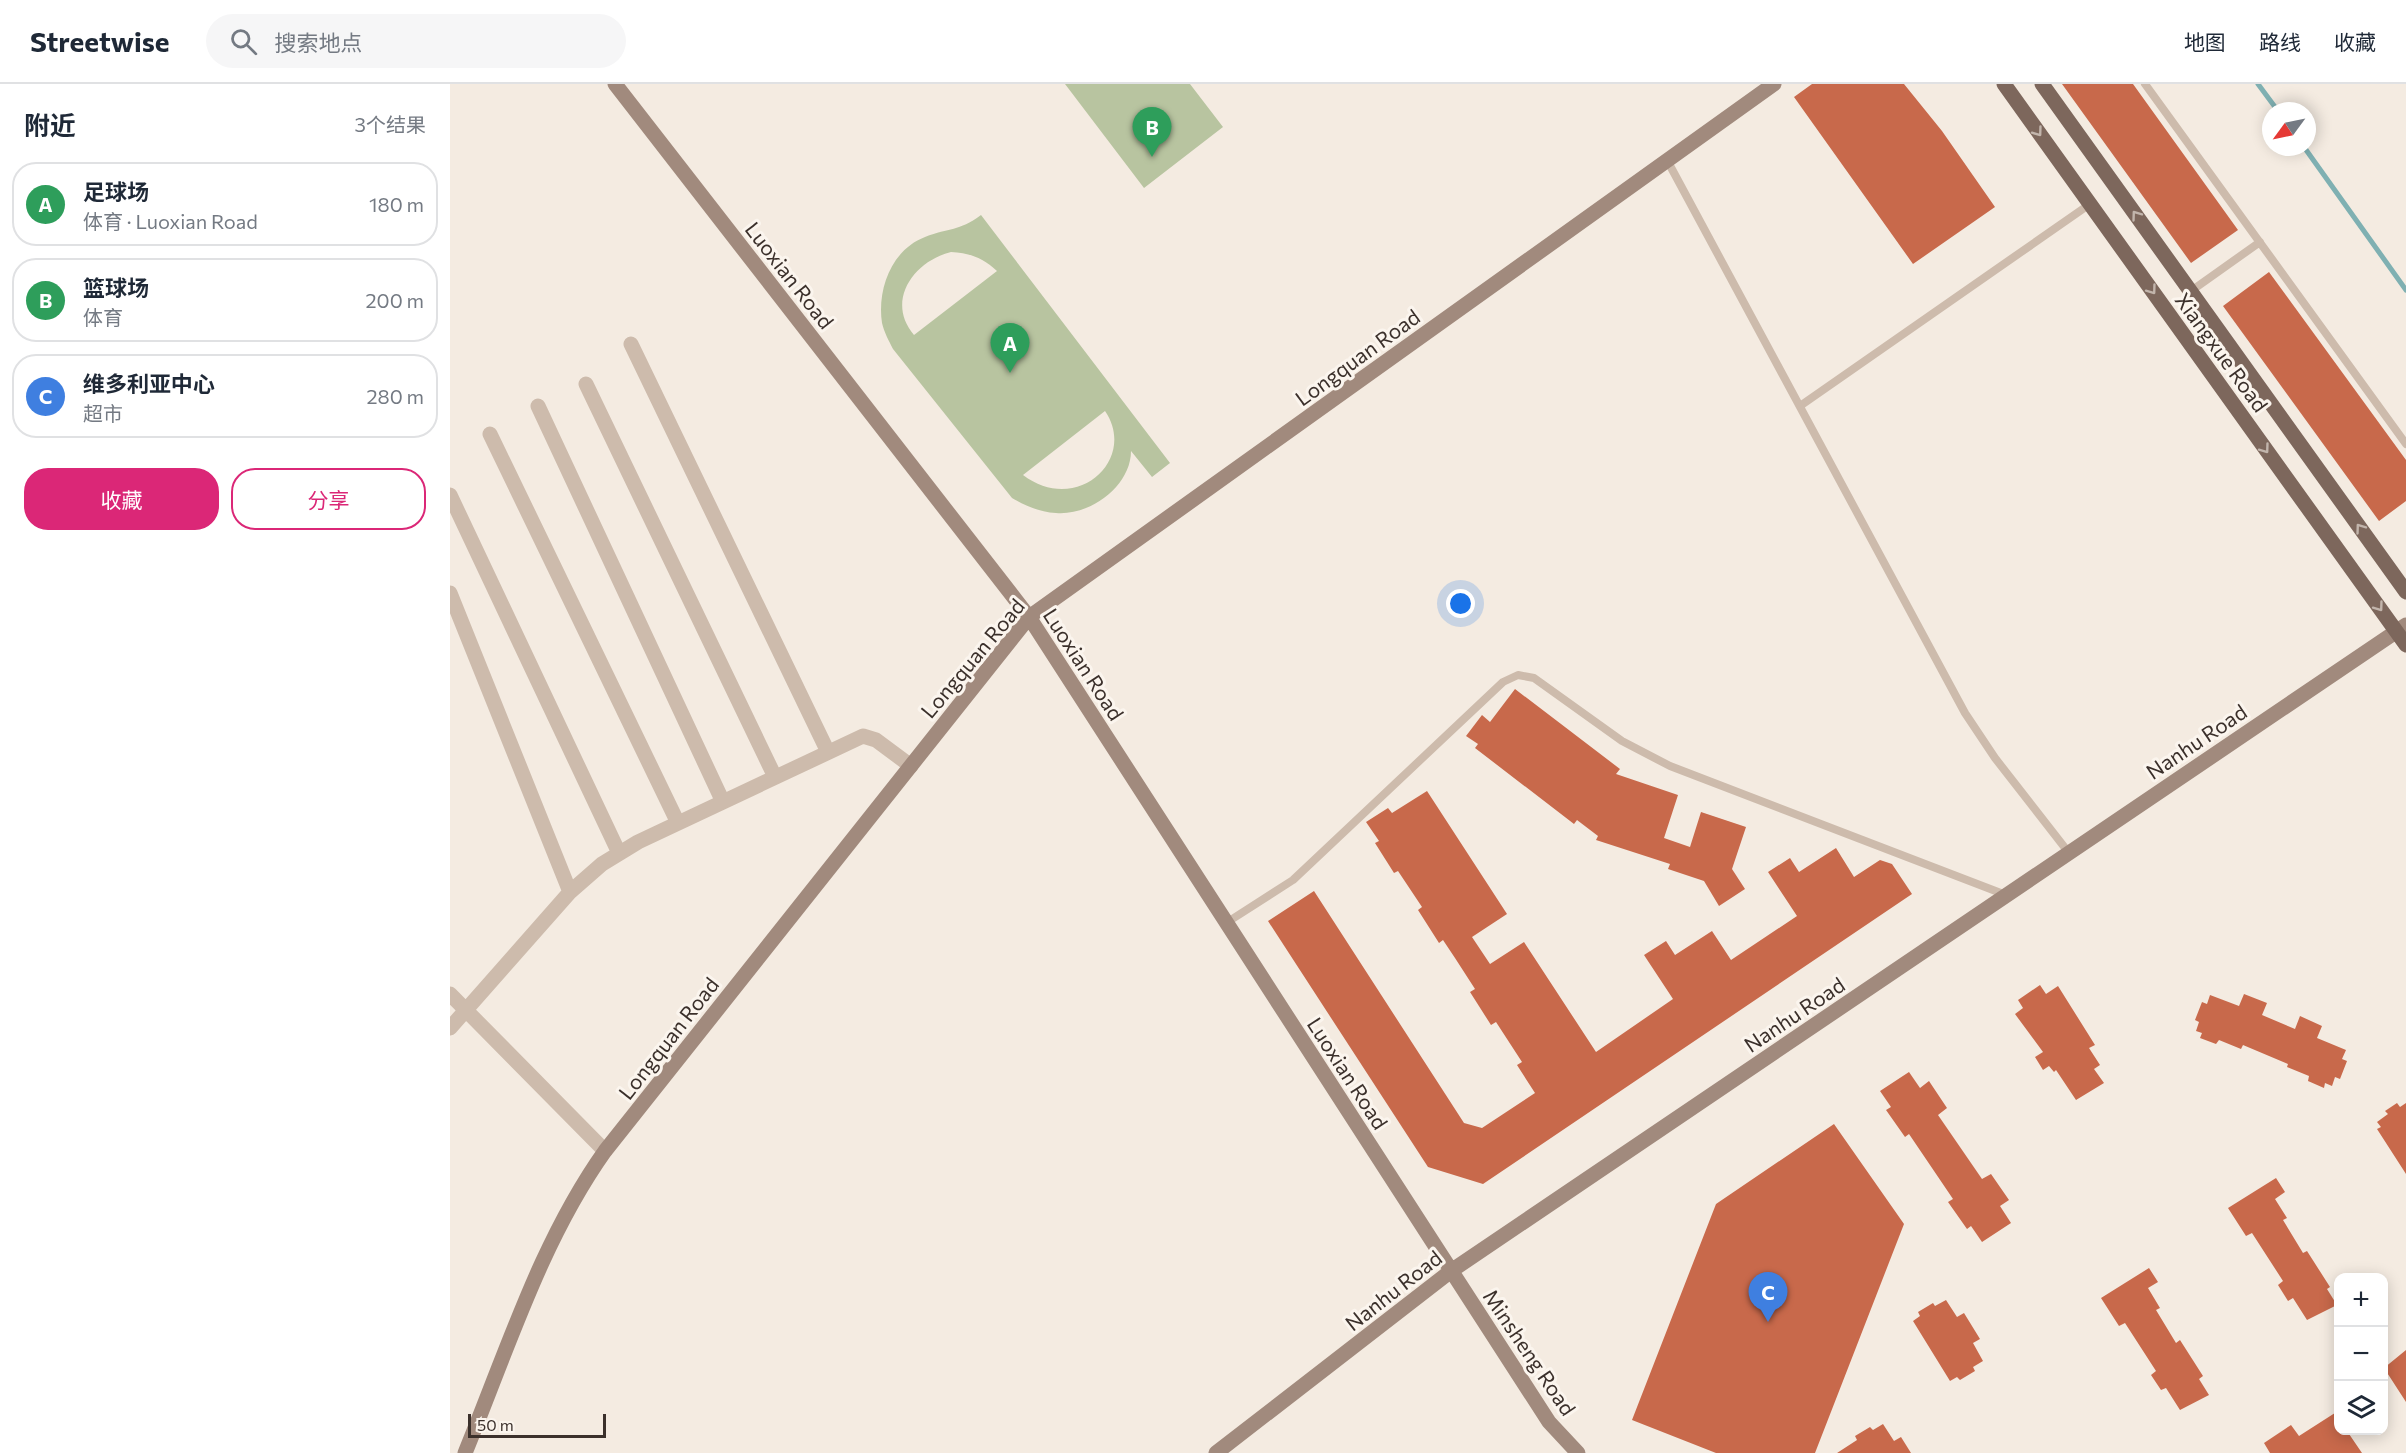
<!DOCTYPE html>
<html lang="zh">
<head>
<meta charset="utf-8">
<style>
	:root { --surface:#fff; --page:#f6f6f7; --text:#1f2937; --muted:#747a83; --line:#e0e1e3; --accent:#db2777 }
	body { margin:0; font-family:Commissioner,"Noto Sans SC",sans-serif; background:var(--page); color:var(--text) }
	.controls { position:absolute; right:18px; bottom:18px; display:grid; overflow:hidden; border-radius:12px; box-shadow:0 3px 15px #0003 }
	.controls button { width:54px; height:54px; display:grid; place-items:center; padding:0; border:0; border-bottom:2px solid var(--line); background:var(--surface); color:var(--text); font:30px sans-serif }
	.compass { position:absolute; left:1812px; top:18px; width:54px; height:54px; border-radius:50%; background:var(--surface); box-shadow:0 3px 15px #0003; rotate:237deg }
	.scale { position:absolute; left:18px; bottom:15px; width:138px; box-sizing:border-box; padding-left:6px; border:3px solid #3b302b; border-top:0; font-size:16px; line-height:21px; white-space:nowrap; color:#3b302b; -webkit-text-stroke:4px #fbf5ee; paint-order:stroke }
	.you { position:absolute; left:1011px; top:520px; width:21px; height:21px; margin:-15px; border:4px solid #fff; border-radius:50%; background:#1a73e8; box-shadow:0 0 0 9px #1a73e833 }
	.badge { display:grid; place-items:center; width:39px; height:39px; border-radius:50%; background:var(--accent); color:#fff; font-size:20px; font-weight:700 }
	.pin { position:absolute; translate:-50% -50px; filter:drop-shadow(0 2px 3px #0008) }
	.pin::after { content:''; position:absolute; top:32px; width:21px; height:18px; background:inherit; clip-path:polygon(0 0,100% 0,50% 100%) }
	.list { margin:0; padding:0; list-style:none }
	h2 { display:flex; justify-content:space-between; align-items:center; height:78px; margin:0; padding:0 24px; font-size:26px }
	h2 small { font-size:20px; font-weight:400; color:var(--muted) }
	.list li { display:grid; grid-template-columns:39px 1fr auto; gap:18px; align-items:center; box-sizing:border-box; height:84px; margin:0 12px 12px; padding:0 12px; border:2px solid var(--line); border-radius:24px }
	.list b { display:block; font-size:22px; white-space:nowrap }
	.list p { margin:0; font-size:20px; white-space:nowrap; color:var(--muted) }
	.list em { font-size:20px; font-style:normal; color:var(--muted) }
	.actions { display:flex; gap:12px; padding:18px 24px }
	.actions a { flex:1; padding:14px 0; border:2px solid var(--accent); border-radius:24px; text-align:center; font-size:21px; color:var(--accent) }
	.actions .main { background:var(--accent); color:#fff }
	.icon { flex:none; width:33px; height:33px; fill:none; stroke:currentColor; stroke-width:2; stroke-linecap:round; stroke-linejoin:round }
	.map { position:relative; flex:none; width:1956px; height:1369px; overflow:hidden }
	header { display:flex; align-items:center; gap:36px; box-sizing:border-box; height:84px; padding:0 30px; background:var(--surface); border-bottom:2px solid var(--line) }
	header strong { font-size:28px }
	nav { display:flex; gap:33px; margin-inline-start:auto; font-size:21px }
	.search { width:420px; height:54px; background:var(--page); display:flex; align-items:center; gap:15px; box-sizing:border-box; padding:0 21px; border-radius:33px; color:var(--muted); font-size:22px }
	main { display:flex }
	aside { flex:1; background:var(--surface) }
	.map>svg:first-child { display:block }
	.grass { fill:#b8c4a0; fill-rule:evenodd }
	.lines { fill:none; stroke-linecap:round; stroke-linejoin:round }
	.stream { stroke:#7fb0b2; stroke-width:5 }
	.building { fill:#c8694b }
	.lane { stroke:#cdbbac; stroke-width:8 }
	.street { stroke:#cdbbac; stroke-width:15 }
	.secondary { stroke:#a18a7d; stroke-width:15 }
	.primary { stroke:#7d675c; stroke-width:15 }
	.oneway { stroke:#c2b5ac }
	.labels { text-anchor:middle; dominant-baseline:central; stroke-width:6; stroke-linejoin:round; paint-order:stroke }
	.street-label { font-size:21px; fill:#3b302b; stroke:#fbf5ee }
</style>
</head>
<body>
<header>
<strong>Streetwise</strong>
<div class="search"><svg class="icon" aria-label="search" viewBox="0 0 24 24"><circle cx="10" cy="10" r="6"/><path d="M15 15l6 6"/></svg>搜索地点</div>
<nav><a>地图</a><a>路线</a><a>收藏</a></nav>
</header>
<main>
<aside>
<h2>附近<small>3个结果</small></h2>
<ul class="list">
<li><span class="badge" style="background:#2e9e5b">A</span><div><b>足球场</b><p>体育 · Luoxian Road</p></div><em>180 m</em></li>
<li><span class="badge" style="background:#2e9e5b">B</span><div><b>篮球场</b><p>体育</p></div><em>200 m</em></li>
<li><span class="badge" style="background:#3f7fe0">C</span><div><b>维多利亚中心</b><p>超市</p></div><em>280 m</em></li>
</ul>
<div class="actions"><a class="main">收藏</a><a>分享</a></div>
</aside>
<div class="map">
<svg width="1956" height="1369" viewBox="0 0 1956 1369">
	<rect width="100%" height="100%" fill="#f4ebe1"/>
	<!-- grass -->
	<path class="grass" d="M615 0H740L773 43 694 104Z
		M531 131 720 379 702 393 681 367C681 402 640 432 606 429 589 428 576 422 562 414L443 265C439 257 434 248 432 239 427 206 441 166 475 153 500 143 508 148 531 131ZM501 168C520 169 533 174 547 187L464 251C435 217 464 177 501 168ZM655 327C688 375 627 432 573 391Z"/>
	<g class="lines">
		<!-- stream -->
		<path class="stream" d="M1808 0 1828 27
			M1854 63 1956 206"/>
	</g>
	<!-- building -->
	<path class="building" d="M1362 0H1454L1492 47 1545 123 1463 180 1344 13Z
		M1612 0H1683L1788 146 1741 179Z
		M1819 188 1956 376V417L1929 437 1773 222Z
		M1065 605 1170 685 1166 690 1228 711 1214 754 1240 763 1251 728 1296 743 1282 785 1295 805 1269 822 1254 797 1218 785 1220 780 1146 756 1148 752 1127 736 1124 740 1025 664 1028 660 1016 652 1032 631 1040 638Z
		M977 707 1057 830 1022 853 1040 880 1074 858 1146 968 1223 915 1194 871 1216 857 1225 871 1262 847 1281 876 1347 832 1318 788 1340 774 1349 788 1386 764 1404 793 1430 776 1442 780 1462 810 1033 1100 978 1083 818 837 864 807 1014 1039 1032 1044 1085 1009 1067 981 1072 978 1046 938 1041 941 1020 908 1025 905 1005 874 993 856 989 859 968 826 972 823 948 787 944 789 925 759 929 757 916 738 938 724 942 729Z
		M1590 901 1596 910 1608 902 1645 961 1639 964 1650 981 1644 985 1654 999 1626 1016 1606 986 1604 988 1599 982 1593 986 1585 973 1593 968 1565 930 1573 924 1568 916Z
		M1794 910 1817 919 1812 931 1845 945 1850 932 1872 942 1867 954 1896 966 1892 975 1897 977 1890 995 1885 993 1882 1002 1875 999 1874 1004 1858 997 1859 992 1837 983 1838 980 1793 961 1791 965 1769 956 1766 960 1750 954 1752 949 1746 947 1749 938 1745 936 1752 918 1757 920 1760 911 1789 922Z
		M1459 988 1470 1004 1479 997 1497 1024 1488 1031 1532 1095 1541 1090 1559 1116 1550 1122 1561 1139 1532 1158 1521 1142 1517 1145 1498 1118 1503 1115 1459 1050 1455 1053 1436 1026 1441 1023 1430 1007Z
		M1947 1019 1950 1023 1956 1019V1090L1927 1045 1931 1043 1927 1038 1938 1030 1935 1027Z
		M1384 1040 1454 1140 1365 1369H1266L1182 1336 1266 1120Z
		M1826 1094 1835 1108 1825 1115 1837 1134 1833 1136 1853 1169 1857 1167 1880 1203 1877 1205 1887 1221 1857 1236 1843 1214 1838 1217 1828 1201 1833 1197 1802 1149 1796 1152 1778 1124Z
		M1699 1184 1708 1198 1698 1204 1710 1224 1706 1226 1726 1259 1730 1256 1753 1292 1749 1295 1759 1311 1730 1326 1716 1304 1711 1306 1701 1291 1706 1287 1675 1239 1669 1242 1651 1214Z
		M1496 1216 1507 1233 1514 1229 1530 1255 1523 1259 1533 1277 1523 1283 1525 1287 1510 1296 1507 1293 1500 1297 1463 1237 1470 1232 1468 1228 1483 1219 1485 1222Z
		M1956 1266V1318L1934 1284Z
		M1888 1327V1347H1897L1912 1369H1820L1814 1359 1841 1341 1849 1352Z
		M1433 1340 1444 1357 1451 1353 1461 1369H1387L1407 1356 1405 1352 1420 1343 1423 1346Z"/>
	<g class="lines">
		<!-- lane -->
		<path class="lane" d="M1695 0 1956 360
			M1217 76 1515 629 1545 674 1619 769
			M1741 207 1810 158
			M1350 322 1640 120
			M776 839 843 796 1053 598 1068 591 1084 594 1172 657 1220 682 1556 811"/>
		<!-- street -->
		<path class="street" d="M181 260 378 668
			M136 300 325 693
			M88 322 273 718
			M40 350 228 739
			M0 411 169 769
			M0 509 120 808
			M0 910 155 1067
			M0 944 120 808 152 780 188 758 413 652 426 656 461 682"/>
		<!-- secondary -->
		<path class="secondary" d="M165 0 579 533 1099 1338 1128 1369
			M15 1369C57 1267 91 1157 155 1067L579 533 1324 0
			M766 1369 1001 1187 1956 541"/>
		<!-- primary -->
		<path class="primary" d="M1554 0 1956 561
			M1592 0 1956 508"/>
	</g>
	<!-- one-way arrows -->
	<defs><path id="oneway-chevron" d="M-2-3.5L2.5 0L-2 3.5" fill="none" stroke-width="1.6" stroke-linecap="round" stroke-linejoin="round" transform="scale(1.5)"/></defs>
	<g class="oneway">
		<use href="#oneway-chevron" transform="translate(1588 48) rotate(54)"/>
		<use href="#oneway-chevron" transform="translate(1686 131) rotate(-126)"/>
		<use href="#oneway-chevron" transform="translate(1702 206) rotate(54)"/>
		<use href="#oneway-chevron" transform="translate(1815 365) rotate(54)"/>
		<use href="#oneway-chevron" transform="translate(1910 444) rotate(-126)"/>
		<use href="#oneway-chevron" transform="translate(1929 523) rotate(54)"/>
	</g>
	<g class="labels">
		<!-- street labels -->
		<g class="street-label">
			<text transform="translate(340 191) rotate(52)">Luoxian Road</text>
			<text transform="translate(1772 268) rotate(54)">Xiangxue Road</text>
			<text transform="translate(907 273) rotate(-36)">Longquan Road</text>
			<text transform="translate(522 574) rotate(-50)">Longquan Road</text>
			<text transform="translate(634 580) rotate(57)">Luoxian Road</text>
			<text transform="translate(1746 657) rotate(-34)">Nanhu Road</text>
			<text transform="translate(1344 930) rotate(-34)">Nanhu Road</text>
			<text transform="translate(218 954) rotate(-52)">Longquan Road</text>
			<text transform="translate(898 989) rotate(57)">Luoxian Road</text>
			<text transform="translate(943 1206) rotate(-38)">Nanhu Road</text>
			<text transform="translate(1080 1268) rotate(56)">Minsheng Road</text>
		</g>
	</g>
</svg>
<div class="controls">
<button>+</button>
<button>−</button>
<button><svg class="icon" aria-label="layers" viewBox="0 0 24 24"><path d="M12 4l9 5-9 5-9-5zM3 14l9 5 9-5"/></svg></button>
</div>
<svg class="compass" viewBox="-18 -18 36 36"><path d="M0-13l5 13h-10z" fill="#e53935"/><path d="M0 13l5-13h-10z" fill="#747a83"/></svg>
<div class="scale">50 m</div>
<div class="you"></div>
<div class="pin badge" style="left:560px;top:289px;background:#2e9e5b">A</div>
<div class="pin badge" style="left:702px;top:73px;background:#2e9e5b">B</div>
<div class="pin badge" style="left:1318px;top:1238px;background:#3f7fe0">C</div>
</div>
</main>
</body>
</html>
